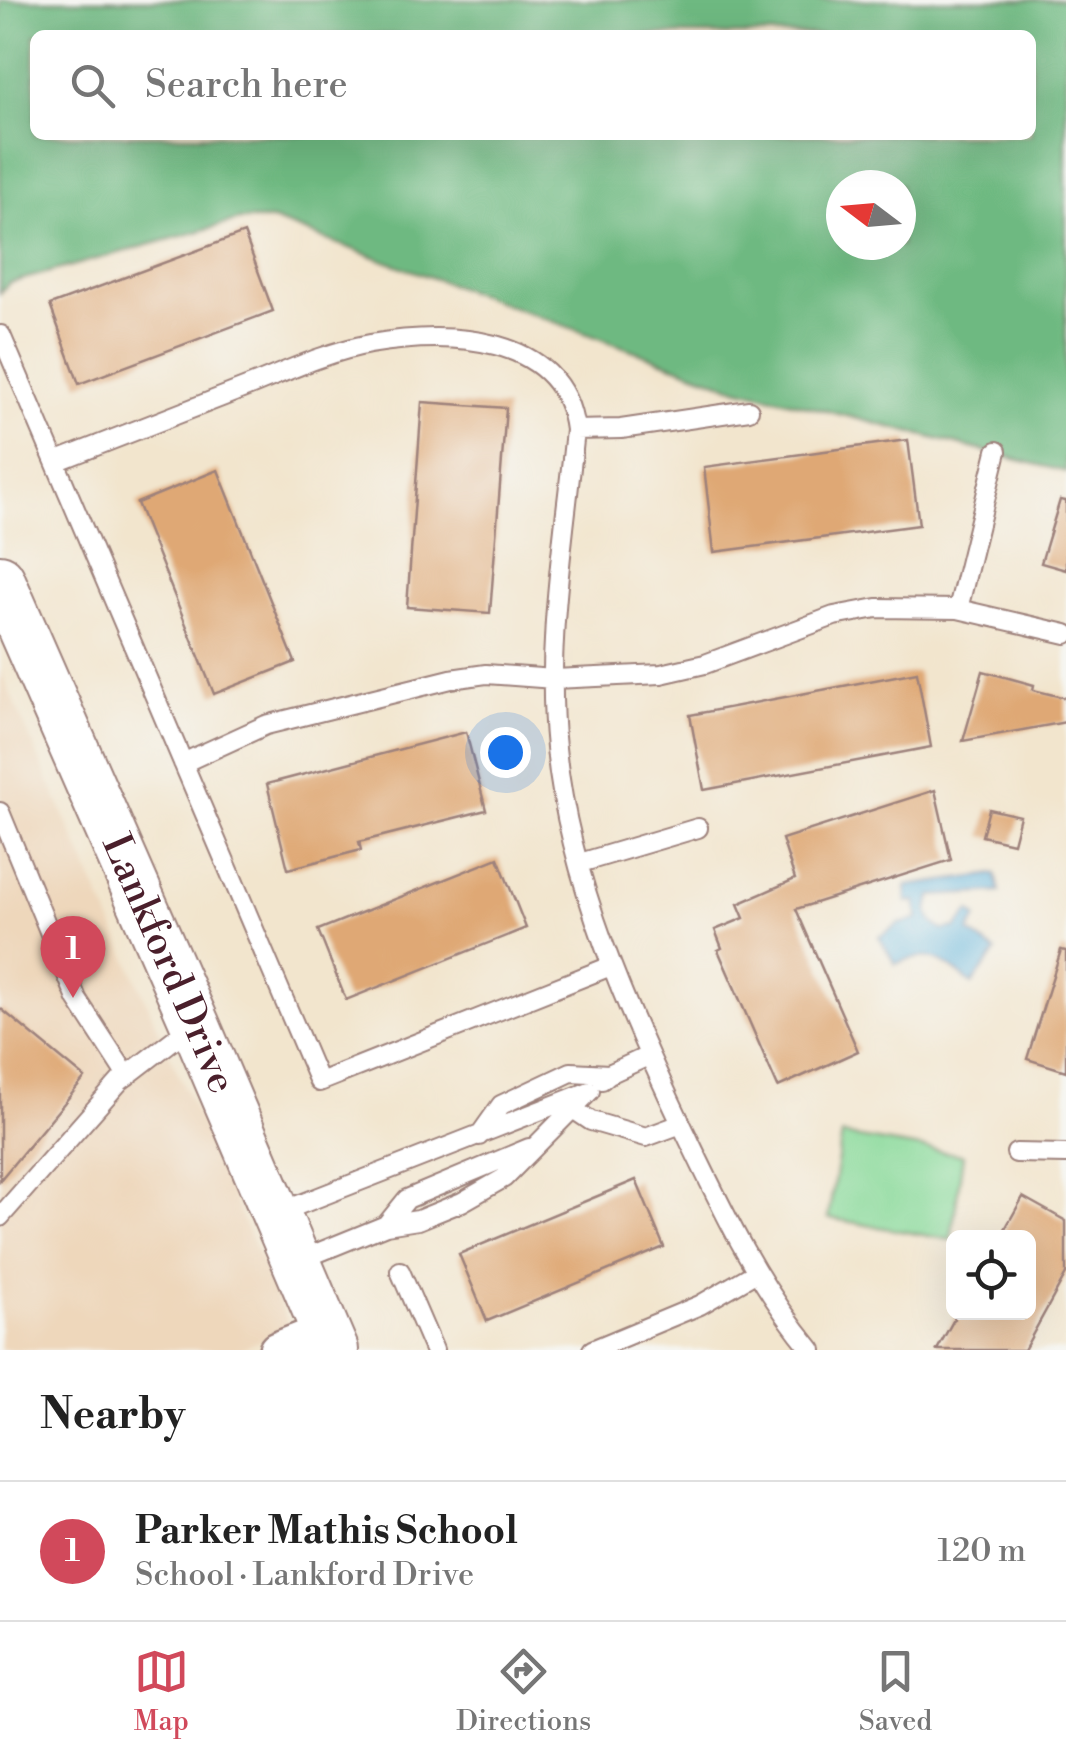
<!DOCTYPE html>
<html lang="en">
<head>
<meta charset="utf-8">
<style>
	:root { --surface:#fff; --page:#f6f6f6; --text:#222; --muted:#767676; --line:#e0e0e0; --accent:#d1495b }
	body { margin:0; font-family:"Libre Bodoni",serif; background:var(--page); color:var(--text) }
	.controls { position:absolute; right:30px; bottom:30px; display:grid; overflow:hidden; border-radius:15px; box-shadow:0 10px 40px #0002 }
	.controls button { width:90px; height:90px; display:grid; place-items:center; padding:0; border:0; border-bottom:2px solid var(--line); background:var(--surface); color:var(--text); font:50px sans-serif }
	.compass { position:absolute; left:826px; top:170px; width:90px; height:90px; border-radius:50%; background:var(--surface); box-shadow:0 10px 40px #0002; rotate:286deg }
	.you { position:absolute; left:505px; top:752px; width:35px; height:35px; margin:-25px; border:8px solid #fff; border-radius:50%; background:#1a73e8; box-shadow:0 0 0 15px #1a73e833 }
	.badge { display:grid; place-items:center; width:65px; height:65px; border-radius:50%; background:var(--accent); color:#fff; font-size:32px; font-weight:700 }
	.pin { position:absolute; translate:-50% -82px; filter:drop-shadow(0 2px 5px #0008) }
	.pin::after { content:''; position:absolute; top:52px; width:35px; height:30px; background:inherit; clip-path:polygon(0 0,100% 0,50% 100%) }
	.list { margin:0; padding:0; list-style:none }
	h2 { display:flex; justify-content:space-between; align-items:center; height:130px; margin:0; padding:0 40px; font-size:42px }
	h2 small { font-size:32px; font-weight:400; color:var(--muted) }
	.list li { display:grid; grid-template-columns:65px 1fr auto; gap:30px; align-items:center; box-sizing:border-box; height:140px; padding:0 40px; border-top:2px solid var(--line) }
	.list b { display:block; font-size:38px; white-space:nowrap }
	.list p { margin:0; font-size:32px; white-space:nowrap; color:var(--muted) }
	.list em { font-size:32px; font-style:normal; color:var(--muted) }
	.icon { flex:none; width:55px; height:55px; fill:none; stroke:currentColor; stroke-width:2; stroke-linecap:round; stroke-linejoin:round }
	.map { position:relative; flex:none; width:1066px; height:1350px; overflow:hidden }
	.search { position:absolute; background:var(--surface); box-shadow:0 10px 40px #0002; left:30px; right:30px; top:30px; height:110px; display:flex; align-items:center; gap:25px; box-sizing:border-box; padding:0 35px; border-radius:15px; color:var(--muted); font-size:38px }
	.sheet { height:270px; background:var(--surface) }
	nav { display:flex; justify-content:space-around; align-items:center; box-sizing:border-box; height:140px; border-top:2px solid var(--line); background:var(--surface); font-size:28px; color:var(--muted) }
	nav a { display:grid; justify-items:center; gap:5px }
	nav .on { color:var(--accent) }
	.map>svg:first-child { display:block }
	.built { fill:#eed7bb }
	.green { fill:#88d999; stroke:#697c62; stroke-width:2.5 }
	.forest { fill:#6eb981; stroke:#5c6c56; stroke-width:2.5; fill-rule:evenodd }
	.water { fill:#5db1d9; stroke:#546882; stroke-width:2.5 }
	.building { fill:#dfa875 }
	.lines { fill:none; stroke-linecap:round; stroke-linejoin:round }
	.service-casing { stroke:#9e827c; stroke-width:22 }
	.minor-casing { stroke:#9e827c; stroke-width:40 }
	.secondary-casing { stroke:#9e827c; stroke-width:52 }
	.service { stroke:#fff; stroke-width:18 }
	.minor { stroke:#fff; stroke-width:35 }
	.secondary { stroke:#fff; stroke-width:48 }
	.labels { text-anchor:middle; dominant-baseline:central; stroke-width:8; stroke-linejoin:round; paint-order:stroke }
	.street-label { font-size:40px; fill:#4a1f2b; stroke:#f6f6f2 }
</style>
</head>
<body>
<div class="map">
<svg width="1066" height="1350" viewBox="0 0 1066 1350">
	<rect width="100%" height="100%" fill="#f6f6f2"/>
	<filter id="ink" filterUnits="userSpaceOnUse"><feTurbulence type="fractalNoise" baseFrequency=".01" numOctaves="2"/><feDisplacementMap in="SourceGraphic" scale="20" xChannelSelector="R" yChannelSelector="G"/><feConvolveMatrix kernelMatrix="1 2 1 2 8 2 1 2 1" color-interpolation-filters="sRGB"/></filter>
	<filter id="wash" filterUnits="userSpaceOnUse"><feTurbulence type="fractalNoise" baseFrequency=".0048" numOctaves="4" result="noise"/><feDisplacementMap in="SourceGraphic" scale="40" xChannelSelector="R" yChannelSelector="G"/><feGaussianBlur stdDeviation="2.25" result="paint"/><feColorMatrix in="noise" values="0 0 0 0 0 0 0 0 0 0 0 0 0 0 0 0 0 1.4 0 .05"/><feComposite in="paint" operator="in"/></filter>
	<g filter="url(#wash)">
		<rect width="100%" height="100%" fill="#f2e5cd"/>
		<!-- built -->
		<path class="built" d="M0 670 290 1327 238 1350H0Z"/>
		<!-- green -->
		<path class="green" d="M842 1135 963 1155 951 1240 828 1218Z"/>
		<!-- forest -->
		<path class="forest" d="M0 0H1066V472L737 388 272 220H240L9 283 0 293ZM35 35H1031V135H35ZM841 185H901V245H841Z"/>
		<!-- water -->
		<path class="water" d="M996 874 1000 892 932 896C925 913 928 921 943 930L956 928 970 911 977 918 969 932 996 952 972 984C943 961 932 949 895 964L879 937 899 924 918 919 916 901 907 902 906 886Z"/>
		<g id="blocks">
			<!-- building -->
			<path class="building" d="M244 233 273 311 79 384 50 305Z
				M422 402 506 408 490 613 407 607Z
				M908 440 919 525 714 552 704 467Z
				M218 470 295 662 214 694 137 503Z
				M1060 500 1066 501V570L1041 563Z
				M983 671 1034 685 1033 690 1066 698V722L963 741Z
				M917 672 931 747 704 790 690 715Z
				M466 732 486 810 359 842 361 850 288 869 267 784Z
				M935 790 951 860 796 909 858 1051 778 1087 718 950 722 948 715 930 744 918 738 904 795 879 782 839Z
				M989 809 1020 816 1013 843 982 836Z
				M498 858 526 928 346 1000 318 930Z
				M1061 950 1066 951V1071L1027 1059Z
				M0 1008 85 1078 0 1180Z
				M636 1180 664 1247 487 1321 459 1254Z
				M1023 1197 1066 1221V1274L1024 1350H937L958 1312H1028V1238H1000Z"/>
		</g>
	</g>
	<g filter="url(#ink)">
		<use href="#blocks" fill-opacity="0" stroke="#9e827c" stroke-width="2.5"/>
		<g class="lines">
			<!-- service casing -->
			<g class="service-casing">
				<path id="service" d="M1 335 319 1082 611 966
					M575 430 621 429 749 410
					M55 462C119 437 183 412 247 387 287 371 327 352 370 344 446 331 563 332 575 430 565 534 545 642 556 748 569 880 629 1015 686 1134 723 1211 757 1284 812 1350
					M958 609 997 451
					M183 763 266 725 451 679 486 674 554 679 661 674 705 664 834 616 877 608 958 609 1066 634
					M0 812 77 999 127 1076
					M580 863 698 828
					M602 1080 609 1074 648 1056
					M573 1109 591 1121 646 1137 681 1124
					M479 1136 501 1105 571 1072 609 1074
					M1016 1153 1066 1154
					M278 1213 590 1091 504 1178 462 1202 418 1220 386 1225 300 1260
					M0 1217 120 1081 194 1024
					M386 1225 407 1199 529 1148
					M400 1271 434 1350
					M592 1350 700 1305 755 1273"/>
			</g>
			<!-- minor casing -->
			<g class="minor-casing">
				<path id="minor" d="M277 1350 325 1331"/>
			</g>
			<!-- secondary casing -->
			<g class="secondary-casing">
				<g id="secondary">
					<path id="s1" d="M0 579 195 1024 334 1350"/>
				</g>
			</g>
			<!-- service -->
			<use href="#service" class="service"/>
			<!-- minor -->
			<use href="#minor" class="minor"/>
			<!-- secondary -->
			<use href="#secondary" class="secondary"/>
		</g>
	</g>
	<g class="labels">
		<!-- street labels -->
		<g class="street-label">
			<text stroke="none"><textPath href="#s1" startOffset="420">Lankford Drive</textPath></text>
		</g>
	</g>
</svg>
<div class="controls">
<button><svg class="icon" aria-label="locate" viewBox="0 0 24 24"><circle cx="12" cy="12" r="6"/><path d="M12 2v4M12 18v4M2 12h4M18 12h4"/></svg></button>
</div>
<svg class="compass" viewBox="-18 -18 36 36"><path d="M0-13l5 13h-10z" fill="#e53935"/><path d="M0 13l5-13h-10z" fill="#767676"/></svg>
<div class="you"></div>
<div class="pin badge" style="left:73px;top:998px">1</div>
<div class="search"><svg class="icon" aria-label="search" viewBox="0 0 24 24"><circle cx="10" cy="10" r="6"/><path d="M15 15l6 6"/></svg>Search here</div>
</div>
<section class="sheet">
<h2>Nearby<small></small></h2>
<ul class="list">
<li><span class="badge">1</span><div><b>Parker Mathis School</b><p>School · Lankford Drive</p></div><em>120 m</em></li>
</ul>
</section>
<nav>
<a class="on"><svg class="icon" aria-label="map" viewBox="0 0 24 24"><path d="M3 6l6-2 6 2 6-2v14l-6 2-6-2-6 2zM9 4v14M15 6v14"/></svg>Map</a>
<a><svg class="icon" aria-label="directions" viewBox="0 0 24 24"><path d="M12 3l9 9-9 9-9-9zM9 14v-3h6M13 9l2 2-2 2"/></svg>Directions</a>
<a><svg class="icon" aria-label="saved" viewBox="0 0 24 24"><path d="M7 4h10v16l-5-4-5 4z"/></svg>Saved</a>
</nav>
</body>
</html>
